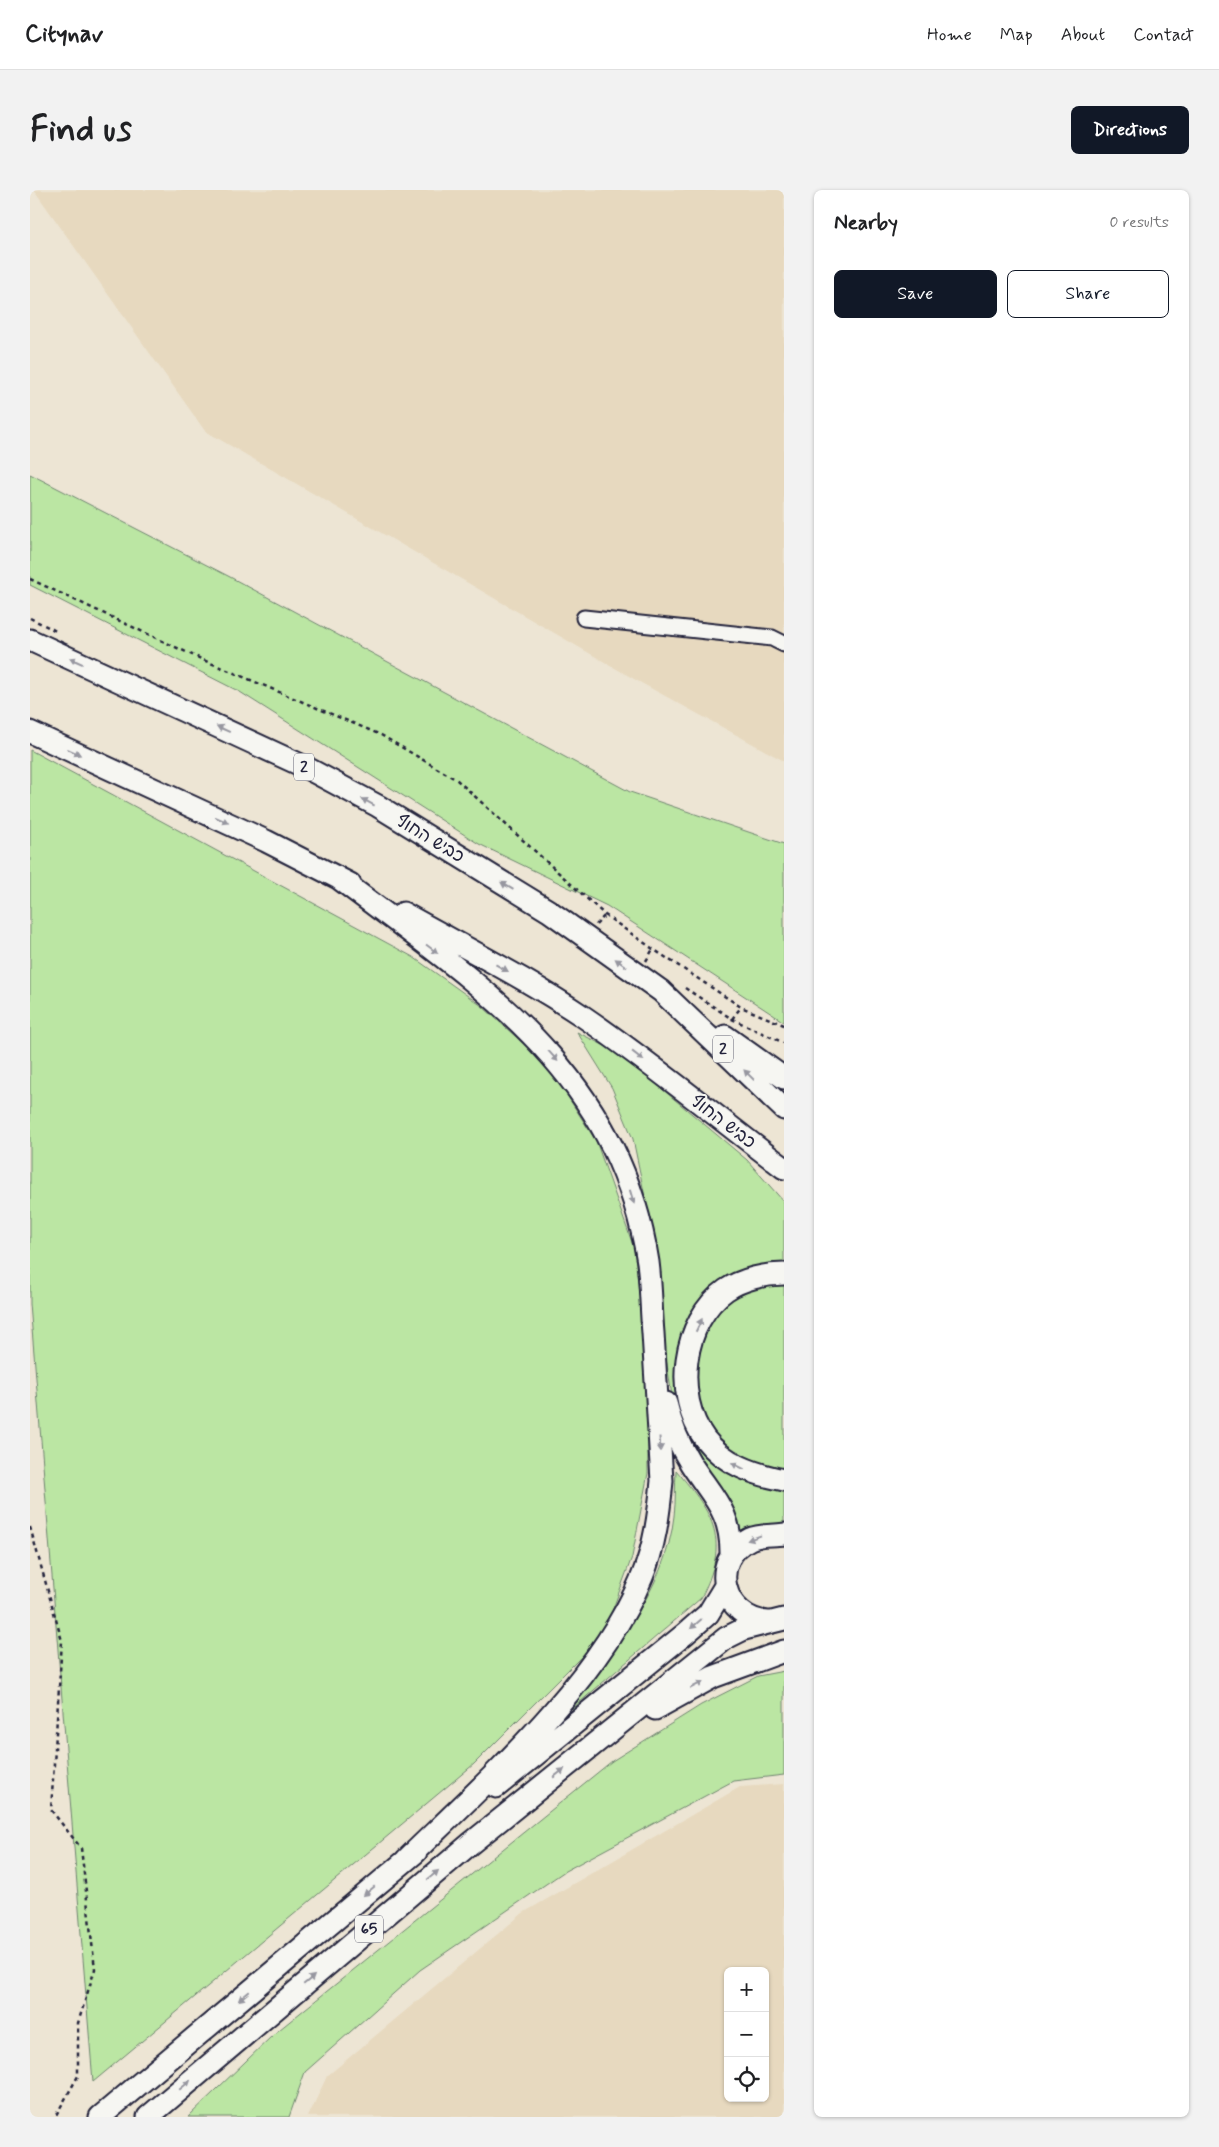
<!DOCTYPE html>
<html lang="en">
<head>
<meta charset="utf-8">
<style>
	:root { --surface:#fff; --page:#f2f2f2; --text:#202124; --muted:#757577; --line:#e0e0e0; --accent:#111827 }
	body { margin:0; font-family:Mynerve,"Playpen Sans Hebrew",sans-serif; background:var(--page); color:var(--text) }
	.controls { position:absolute; right:15px; bottom:15px; display:grid; overflow:hidden; border-radius:8px; box-shadow:0 1px 4px #0004 }
	.controls button { width:45px; height:45px; display:grid; place-items:center; padding:0; border:0; border-bottom:1px solid var(--line); background:var(--surface); color:var(--text); font:25px sans-serif }
	.list { margin:0; padding:0; list-style:none }
	h2 { display:flex; justify-content:space-between; align-items:center; height:65px; margin:0; padding:0 20px; font-size:21px }
	h2 small { font-size:16px; font-weight:400; color:var(--muted) }
	.actions { display:flex; gap:10px; padding:15px 20px }
	.actions a { flex:1; padding:11px 0; border:1px solid var(--accent); border-radius:8px; text-align:center; font-size:18px; color:var(--accent) }
	.actions .main { background:var(--accent); color:#fff }
	.icon { flex:none; width:28px; height:28px; fill:none; stroke:currentColor; stroke-width:2; stroke-linecap:round; stroke-linejoin:round }
	.map { position:relative; flex:none; width:754px; height:1927px; overflow:hidden; border-radius:8px }
	header { display:flex; align-items:center; gap:30px; box-sizing:border-box; height:70px; padding:0 25px; background:var(--surface); border-bottom:1px solid var(--line) }
	header strong { font-size:24px }
	nav { display:flex; gap:28px; margin-inline-start:auto; font-size:18px }
	.intro { display:flex; align-items:center; justify-content:space-between; box-sizing:border-box; height:120px; padding:0 30px }
	h1 { margin:0; font-size:35px }
	.button { padding:12px 22px; border-radius:8px; background:var(--accent); color:#fff; font-size:18px; font-weight:700 }
	main { display:flex; gap:30px; padding:0 30px }
	aside { flex:1; background:var(--surface); border-radius:8px; box-shadow:0 1px 4px #0004 }
	.map>svg:first-child { display:block }
	.built { fill:#e7d9bf; fill-rule:evenodd }
	.green { fill:#bbe6a3; stroke:#6e846f }
	.lines { fill:none; stroke-linecap:round; stroke-linejoin:round }
	.minor-casing { stroke:#22223b; stroke-width:19 }
	.highway-casing { stroke:#22223b; stroke-width:25 }
	.path { stroke:#22223b; stroke-width:2.5; stroke-dasharray:4 4; stroke-linecap:butt }
	.minor { stroke:#f6f6f2; stroke-width:15 }
	.highway { stroke:#f6f6f2; stroke-width:21 }
	.oneway { fill:#9797a0 }
	.labels { text-anchor:middle; dominant-baseline:central; stroke-width:4; stroke-linejoin:round; paint-order:stroke }
	.shield { fill:#f6f6f2; stroke:#626272; stroke-width:1 }
	.shield-label { font-size:16px; font-weight:bold; fill:#22223b }
	.street-label { font-size:18px; fill:#22223b; stroke:#f6f6f2 }
</style>
</head>
<body>
<header>
<strong>Citynav</strong>
<nav><a>Home</a><a>Map</a><a>About</a><a>Contact</a></nav>
</header>
<div class="intro"><h1>Find us</h1><a class="button">Directions</a></div>
<main>
<div class="map">
<svg width="754" height="1927" viewBox="0 0 754 1927">
	<rect width="100%" height="100%" fill="#ede5d4"/>
	<filter id="ink" filterUnits="userSpaceOnUse"><feTurbulence type="fractalNoise" baseFrequency=".02" numOctaves="2"/><feDisplacementMap in="SourceGraphic" scale="10" xChannelSelector="R" yChannelSelector="G"/><feConvolveMatrix kernelMatrix="1 2 1 2 8 2 1 2 1" color-interpolation-filters="sRGB"/></filter>
	<g filter="url(#ink)">
		<!-- built -->
		<path class="built" d="M4 0H754V571L604 489 175 241Z
			M754 1594V1927H278L297 1886 493 1723 710 1597ZM698 1781H735V1908H698Z"/>
		<!-- green -->
		<path class="green" d="M0 284 200 387 600 602 754 654V832L577 716 449 654 210 502 0 395Z
			M0 560 383 767 452 816 519 877 566 951 604 1058 617 1171 618 1283 602 1367 577 1435 556 1462 444 1574 63 1892 0 1114Z
			M547 842 589 863 717 970 754 1012V1075L673 1109 658 1235 754 1299V1337L712 1347 652 1244 642 1206 635 1162 625 1055 603 949 582 898Z
			M754 1094V1280C733 1276 708 1268 692 1252 656 1217 658 1136 703 1108 719 1098 736 1095 754 1094Z
			M646 1280C685 1326 700 1350 671 1408L542 1519C581 1459 636 1401 644 1326 646 1311 645 1295 646 1280Z
			M754 1481V1585L703 1591 535 1681 390 1780 275 1882 259 1927H158L244 1844 582 1571 671 1515 728 1486Z"/>
		<g class="lines">
			<!-- minor casing -->
			<g class="minor-casing">
				<path id="minor" d="M554 428 742 448 754 454"/>
			</g>
			<!-- highway casing -->
			<g class="highway-casing">
				<path id="highway" d="M0 450 273 576 348 616 519 721 631 801 754 919
					M0 542 236 651 320 694
					M307 687C449 795 588 880 618 1072 621 1095 621 1120 623 1143 626 1192 629 1242 632 1291 629 1323 625 1356 612 1387 568 1493 458 1590 376 1670
					M373 723C433 757 496 788 554 827 623 874 688 928 754 978
					M695 846 754 888
					M754 1084C735 1084 712 1089 696 1100 652 1131 643 1206 675 1249 694 1274 724 1284 754 1290
					M636 1213C641 1235 649 1255 661 1274 683 1308 702 1322 701 1366
					M738 1432C693 1429 677 1370 720 1349 730 1344 743 1346 754 1344
					M625 1519 683 1487 754 1461
					M466 1597 655 1444 678 1424 695 1396
					M70 1927 386 1662
					M118 1927 440 1654 696 1448 714 1439 754 1429"/>
			</g>
			<!-- path -->
			<path class="path" d="M0 389 171 469 351 545 427 590 575 725 623 759 711 817 754 835
				M0 428 28 442
				M566 735 575 725
				M616 771 623 759
				M655 798 702 829 754 853
				M702 829 711 817
				M0 1337 32 1451 21 1620 51 1658 65 1779 48 1833V1886L25 1927"/>
			<!-- minor -->
			<use href="#minor" class="minor"/>
			<!-- highway -->
			<use href="#highway" class="highway"/>
		</g>
		<!-- one-way arrows -->
		<defs><path id="oneway-solid" d="M-6-.8H1V-3.2L6.5 0L1 3.2V.8H-6Z" transform="scale(1.25)"/></defs>
		<g class="oneway">
			<use href="#oneway-solid" transform="translate(46 471) rotate(-155)"/>
			<use href="#oneway-solid" transform="translate(193 539) rotate(-155)"/>
			<use href="#oneway-solid" transform="translate(44 562) rotate(25)"/>
			<use href="#oneway-solid" transform="translate(338 612) rotate(-152)"/>
			<use href="#oneway-solid" transform="translate(192 630) rotate(25)"/>
			<use href="#oneway-solid" transform="translate(477 696) rotate(-149)"/>
			<use href="#oneway-solid" transform="translate(402 759) rotate(37)"/>
			<use href="#oneway-solid" transform="translate(591 773) rotate(-144)"/>
			<use href="#oneway-solid" transform="translate(472 778) rotate(29)"/>
			<use href="#oneway-solid" transform="translate(523 866) rotate(48)"/>
			<use href="#oneway-solid" transform="translate(608 866) rotate(38)"/>
			<use href="#oneway-solid" transform="translate(719 885) rotate(-135)"/>
			<use href="#oneway-solid" transform="translate(602 1007) rotate(73)"/>
			<use href="#oneway-solid" transform="translate(669 1135) rotate(-64)"/>
			<use href="#oneway-solid" transform="translate(630 1254) rotate(86)"/>
			<use href="#oneway-solid" transform="translate(708 1276) rotate(-153)"/>
			<use href="#oneway-solid" transform="translate(724 1348) rotate(160)"/>
			<use href="#oneway-solid" transform="translate(666 1434) rotate(139)"/>
			<use href="#oneway-solid" transform="translate(667 1495) rotate(-27)"/>
			<use href="#oneway-solid" transform="translate(529 1583) rotate(-38)"/>
			<use href="#oneway-solid" transform="translate(403 1685) rotate(-40)"/>
			<use href="#oneway-solid" transform="translate(339 1701) rotate(140)"/>
			<use href="#oneway-solid" transform="translate(279 1790) rotate(-40)"/>
			<use href="#oneway-solid" transform="translate(214 1806) rotate(140)"/>
			<use href="#oneway-solid" transform="translate(155 1895) rotate(-40)"/>
		</g>
	</g>
	<g class="labels">
		<!-- shield labels -->
		<g class="shield">
			<rect x="264" y="563.5" width="20" height="27" rx="4"/>
			<rect x="683" y="845.5" width="20" height="27" rx="4"/>
			<rect x="325" y="1725.5" width="28" height="27" rx="4"/>
		</g>
		<g class="shield-label">
			<text x="274" y="577">2</text>
			<text x="693" y="859">2</text>
			<text x="339" y="1739">65</text>
		</g>
		<!-- street labels -->
		<g class="street-label">
			<text transform="translate(400 649) rotate(31)">כביש החוף</text>
			<text transform="translate(693 932) rotate(37)">כביש החוף</text>
		</g>
	</g>
</svg>
<div class="controls">
<button>+</button>
<button>−</button>
<button><svg class="icon" aria-label="locate" viewBox="0 0 24 24"><circle cx="12" cy="12" r="6"/><path d="M12 2v4M12 18v4M2 12h4M18 12h4"/></svg></button>
</div>
</div>
<aside>
<h2>Nearby<small>0 results</small></h2>
<ul class="list">
</ul>
<div class="actions"><a class="main">Save</a><a>Share</a></div>
</aside>
</main>
</body>
</html>
